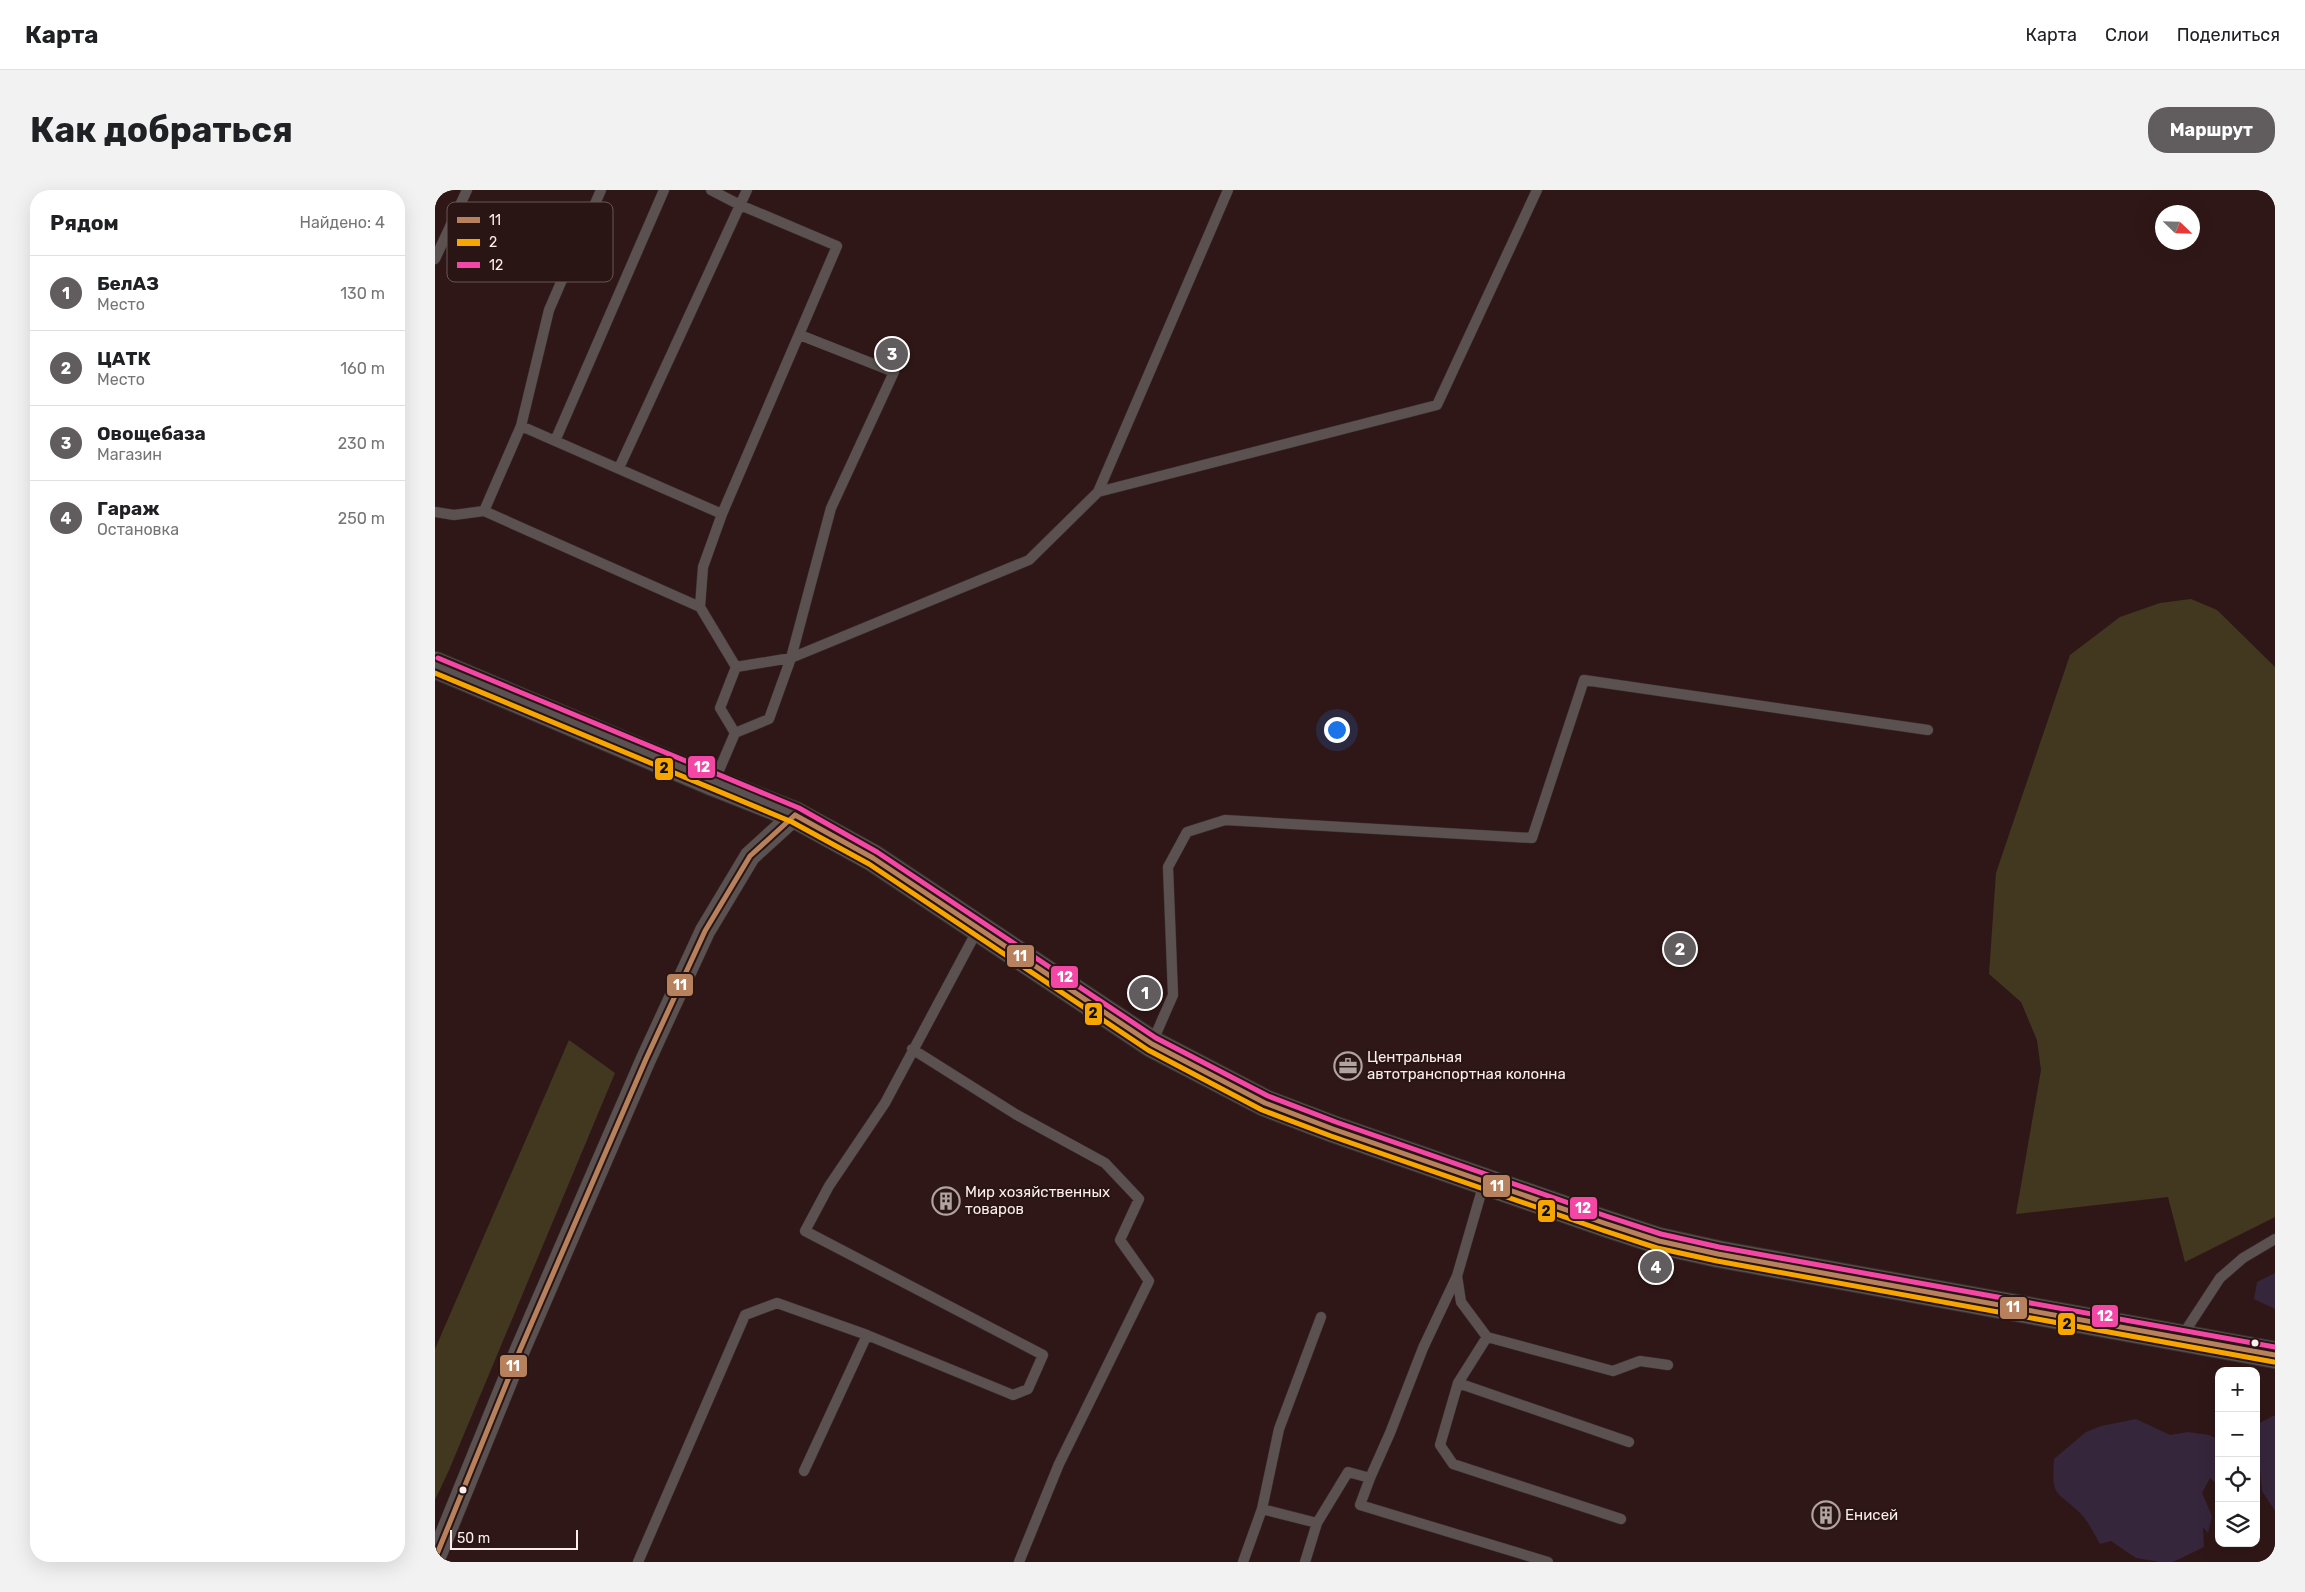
<!DOCTYPE html>
<html lang="ru">
<head>
<meta charset="utf-8">
<style>
	:root { --surface:#fff; --page:#f2f2f2; --text:#202124; --muted:#757577; --line:#e0e0e0; --accent:#615c5d }
	body { margin:0; font-family:Rubik,sans-serif; background:var(--page); color:var(--text) }
	.controls { position:absolute; right:15px; bottom:15px; display:grid; overflow:hidden; border-radius:10px; box-shadow:0 5px 20px #0002 }
	.controls button { width:45px; height:45px; display:grid; place-items:center; padding:0; border:0; border-bottom:1px solid var(--line); background:var(--surface); color:var(--text); font:25px sans-serif }
	.compass { position:absolute; left:1720px; top:15px; width:45px; height:45px; border-radius:50%; background:var(--surface); box-shadow:0 5px 20px #0002; rotate:113deg }
	.scale { position:absolute; left:15px; bottom:12px; width:128px; box-sizing:border-box; padding-left:5px; border:2px solid #fceeed; border-top:0; font-size:14px; line-height:18px; white-space:nowrap; color:#fceeed; -webkit-text-stroke:4px #281514; paint-order:stroke }
	.you { position:absolute; left:901px; top:539px; width:18px; height:18px; margin:-12px; border:4px solid #fff; border-radius:50%; background:#1a73e8; box-shadow:0 0 0 8px #1a73e833 }
	.badge { display:grid; place-items:center; width:32px; height:32px; border-radius:50%; background:var(--accent); color:#fff; font-size:16px; font-weight:700 }
	.pin { position:absolute; translate:-50% -50%; border:2px solid #fff; box-shadow:0 1px 5px #0006 }
	.list { margin:0; padding:0; list-style:none }
	h2 { display:flex; justify-content:space-between; align-items:center; height:65px; margin:0; padding:0 20px; font-size:21px }
	h2 small { font-size:16px; font-weight:400; color:var(--muted) }
	.list li { display:grid; grid-template-columns:32px 1fr auto; gap:15px; align-items:center; box-sizing:border-box; height:75px; padding:0 20px; border-top:1px solid var(--line) }
	.list b { display:block; font-size:19px; white-space:nowrap }
	.list p { margin:0; font-size:16px; white-space:nowrap; color:var(--muted) }
	.list em { font-size:16px; font-style:normal; color:var(--muted) }
	.icon { flex:none; width:28px; height:28px; fill:none; stroke:currentColor; stroke-width:2; stroke-linecap:round; stroke-linejoin:round }
	.map { position:relative; flex:none; width:1840px; height:1372px; overflow:hidden; border-radius:20px }
	header { display:flex; align-items:center; gap:30px; box-sizing:border-box; height:70px; padding:0 25px; background:var(--surface); border-bottom:1px solid var(--line) }
	header strong { font-size:24px }
	nav { display:flex; gap:28px; margin-inline-start:auto; font-size:18px }
	.intro { display:flex; align-items:center; justify-content:space-between; box-sizing:border-box; height:120px; padding:0 30px }
	h1 { margin:0; font-size:35px }
	.button { padding:12px 22px; border-radius:20px; background:var(--accent); color:#fff; font-size:18px; font-weight:700 }
	main { display:flex; gap:30px; padding:0 30px }
	aside { flex:1; background:var(--surface); border-radius:20px; box-shadow:0 5px 20px #0002 }
	.map>svg:first-child { display:block }
	.built { fill:#301717; fill-rule:evenodd }
	.green { fill:#423820 }
	.water { fill:#36263b }
	.lines { fill:none; stroke-linecap:round; stroke-linejoin:round }
	.service-casing { stroke:#3b3333; stroke-width:11 }
	.minor-casing { stroke:#3b3333; stroke-width:21 }
	.tertiary-casing { stroke:#3b3333; stroke-width:28 }
	.service { stroke:#5a5150; stroke-width:10 }
	.minor { stroke:#5a5150; stroke-width:20 }
	.tertiary { stroke:#5a5150; stroke-width:26 }
	.bus-1-casing { stroke:#281514; stroke-width:9 }
	.bus-2-casing { stroke:#281514; stroke-width:9 }
	.bus-3-casing { stroke:#281514; stroke-width:9 }
	.bus-1 { stroke:#b6815c; stroke-width:5 }
	.bus-2 { stroke:#f7a600; stroke-width:5 }
	.bus-3 { stroke:#f346a5; stroke-width:5 }
	.bus-dot { fill:#fceeed; stroke:#281514; stroke-width:2 }
	.labels { text-anchor:middle; dominant-baseline:central; stroke-width:4; stroke-linejoin:round; paint-order:stroke }
	.poi-label { font-size:15px; fill:#fceeed; stroke:#281514; text-anchor:start }
	.key { fill:#281514; stroke:#685655; stroke-width:1 }
	.key-label { font-size:14px; fill:#fceeed }
	.line-badge { stroke:#281514; stroke-width:2 }
	.badge-label { font-size:14px; text-anchor:middle; font-weight:bold; fill:#fff }
	.pale-badge-label { font-size:14px; text-anchor:middle; font-weight:bold; fill:#111 }
</style>
</head>
<body>
<header>
<strong>Карта</strong>
<nav><a>Карта</a><a>Слои</a><a>Поделиться</a></nav>
</header>
<div class="intro"><h1>Как добраться</h1><a class="button">Маршрут</a></div>
<main>
<aside>
<h2>Рядом<small>Найдено: 4</small></h2>
<ul class="list">
<li><span class="badge">1</span><div><b>БелАЗ</b><p>Место</p></div><em>130 m</em></li>
<li><span class="badge">2</span><div><b>ЦАТК</b><p>Место</p></div><em>160 m</em></li>
<li><span class="badge">3</span><div><b>Овощебаза</b><p>Магазин</p></div><em>230 m</em></li>
<li><span class="badge">4</span><div><b>Гараж</b><p>Остановка</p></div><em>250 m</em></li>
</ul>
</aside>
<div class="map">
<svg width="1840" height="1372" viewBox="0 0 1840 1372">
	<rect width="100%" height="100%" fill="#241918"/>
	<!-- built -->
	<path class="built" d="M0 0H1840V1372H0ZM1728 22H1758V52H1728ZM1784 1181H1821V1353H1784Z"/>
	<!-- green -->
	<path class="green" d="M1756 409 1782 420 1840 477V1027L1750 1072 1733 1007 1581 1024 1606 880 1602 850 1586 812 1554 784 1561 683 1635 465 1685 427 1725 413Z
		M134 850 180 883 14 1280 0 1310V1159Z"/>
	<!-- water -->
	<path class="water" d="M1840 1083V1119L1819 1109 1822 1092Z
		M1838 1226H1840V1321L1827 1301 1825 1281 1821 1278V1235Z
		M1701 1229 1735 1245 1753 1242 1774 1245 1784 1250V1296L1775 1288 1767 1303 1777 1326 1773 1343 1768 1337 1769 1357 1738 1372H1725L1701 1368 1676 1351 1665 1354C1659 1344 1654 1332 1646 1324 1622 1300 1616 1309 1619 1269L1651 1242 1666 1236Z"/>
	<g class="lines">
		<!-- service casing -->
		<g class="service-casing">
			<path id="service" d="M276 0 305 15 402 56 287 324 268 377 265 417 301 477
				M0 69 32 0
				M86 236 114 120 166 0
				M120 251 229 0
				M184 278 312 0
				M663 302 1002 215 1102 0
				M0 322 19 325 49 321
				M265 417 49 321 86 236 287 324
				M300 543 285 518 301 477 356 468 396 318 459 182 365 145
				M279 592 300 543 334 529 356 468 594 370 663 302 793 0
				M717 853 738 805 733 677 752 642 790 630 1097 648 1149 490 1493 540
				M477 859 582 925 670 973 704 1009 685 1050 714 1091 624 1274 584 1372
				M1049 993 1022 1086 1026 1112 1052 1147 1178 1181 1205 1171 1233 1175
				M1747 1146 1785 1088 1808 1068 1840 1049
				M1052 1147 1023 1193 1194 1252
				M1023 1193 1005 1255 1018 1274 1186 1329
				M369 1281 432 1145
				M935 1288 925 1315 1113 1372
				M827 1319 882 1333 913 1282 935 1288 955 1243 988 1158 1022 1086
				M203 1372 310 1125 342 1113 432 1145 578 1205 593 1199 608 1165 370 1041 394 996 450 913 543 739
				M808 1372 827 1319 844 1239 886 1127
				M870 1372 882 1333"/>
		</g>
		<!-- minor casing -->
		<g class="minor-casing">
			<path id="minor" d="M0 1369 85 1160 211 869 270 741 315 666 360 625"/>
		</g>
		<!-- tertiary casing -->
		<g class="tertiary-casing">
			<path id="tertiary" d="M0 475 279 593 360 625 438 668 717 854 830 913 898 939 1169 1033 1224 1051 1283 1064 1840 1165"/>
		</g>
		<!-- service -->
		<use href="#service" class="service"/>
		<!-- minor -->
		<use href="#minor" class="minor"/>
		<!-- tertiary -->
		<use href="#tertiary" class="tertiary"/>
		<!-- bus-1 casing -->
		<g class="bus-1-casing">
			<path id="bus-1" d="M360 625 438 668 717 854 830 913 898 939 1169 1033 1224 1051 1283 1064 1840 1165
				M0 1369 85 1160 211 869 270 741 315 666 360 625"/>
		</g>
		<!-- bus-2 casing -->
		<g class="bus-2-casing">
			<path id="bus-2" d="M0 483 357 632 434 674 713 860 827 920 896 946 1167 1040 1222 1058 1282 1071 1839 1172"/>
		</g>
		<!-- bus-3 casing -->
		<g class="bus-3-casing">
			<path id="bus-3" d="M3 468 364 618 442 662 721 848 833 906 901 932 1171 1026 1226 1044 1284 1057 1840 1157"/>
		</g>
		<!-- bus-1 -->
		<use href="#bus-1" class="bus-1"/>
		<!-- bus-2 -->
		<use href="#bus-2" class="bus-2"/>
		<!-- bus-3 -->
		<use href="#bus-3" class="bus-3"/>
	</g>
	<!-- icons -->
	<defs>
		<g id="office-ring" transform="scale(1.4375)"><circle r="9.5" fill="#281514" stroke="#b0a3a2" stroke-width="1.5"/><path d="M-6-3h4V-5.5h4V-3h4V5H-6ZM-1-4.5V-3h2v-1.5ZM-6 0V1H6V0Z" fill="#b0a3a2"/></g>
		<g id="building-ring" transform="scale(1.4375)"><circle r="9.5" fill="#281514" stroke="#b0a3a2" stroke-width="1.5"/><path d="M-4-6H4V6H1V3H-1V6H-4ZM-2.5-4.3h1.7v1.8h-1.7ZM.8-4.3h1.7v1.8H.8ZM-2.5-1h1.7V.8h-1.7ZM.8-1h1.7V.8H.8Z" fill="#b0a3a2"/></g>
	</defs>
	<g fill-rule="evenodd">
		<use href="#office-ring" x="913" y="876"/>
		<use href="#building-ring" x="511" y="1011"/>
		<use href="#building-ring" x="1391" y="1325"/>
	</g>
	<!-- markers -->
	<g class="bus-dot">
		<circle cx="1820" cy="1153" r="4.5"/>
		<circle cx="28" cy="1300" r="4.5"/>
	</g>
	<g class="labels">
		<!-- poi labels -->
		<g class="poi-label">
			<text x="932" y="867">Центральная<tspan x="932" dy="17">автотранспортная колонна</tspan></text>
			<text x="530" y="1002">Мир хозяйственных<tspan x="530" dy="17">товаров</tspan></text>
			<text x="1410" y="1325">Енисей</text>
		</g>
	</g>
	<!-- legend -->
	<rect x="12" y="12" width="166" height="80" rx="8" class="key"/>
	<rect x="22" y="27" width="23" height="6" fill="#b6815c"/>
	<rect x="22" y="49" width="23" height="7" fill="#f7a600"/>
	<rect x="22" y="72" width="23" height="6" fill="#f346a5"/>
	<g class="key-label">
		<text x="54" y="35">11</text>
		<text x="54" y="57">2</text>
		<text x="54" y="80">12</text>
	</g>
	<g class="line-badge">
		<rect x="252" y="565" width="29" height="24" rx="5" fill="#f346a5"/>
		<rect x="219" y="567" width="20" height="24" rx="5" fill="#f7a600"/>
		<rect x="571" y="754" width="29" height="24" rx="5" fill="#b6815c"/>
		<rect x="615" y="775" width="29" height="24" rx="5" fill="#f346a5"/>
		<rect x="231" y="783" width="28" height="24" rx="5" fill="#b6815c"/>
		<rect x="649" y="812" width="19" height="24" rx="5" fill="#f7a600"/>
		<rect x="1047" y="984" width="29" height="24" rx="5" fill="#b6815c"/>
		<rect x="1134" y="1006" width="29" height="24" rx="5" fill="#f346a5"/>
		<rect x="1102" y="1009" width="19" height="24" rx="5" fill="#f7a600"/>
		<rect x="1564" y="1106" width="29" height="24" rx="5" fill="#b6815c"/>
		<rect x="1656" y="1114" width="28" height="24" rx="5" fill="#f346a5"/>
		<rect x="1622" y="1122" width="19" height="24" rx="5" fill="#f7a600"/>
		<rect x="64" y="1164" width="29" height="24" rx="5" fill="#b6815c"/>
	</g>
	<g class="badge-label">
		<text x="267" y="582">12</text>
		<text x="585" y="771">11</text>
		<text x="630" y="792">12</text>
		<text x="245" y="800">11</text>
		<text x="1062" y="1001">11</text>
		<text x="1148" y="1023">12</text>
		<text x="1578" y="1122">11</text>
		<text x="1670" y="1131">12</text>
		<text x="78" y="1181">11</text>
	</g>
	<g class="pale-badge-label">
		<text x="229" y="583">2</text>
		<text x="658" y="828">2</text>
		<text x="1111" y="1026">2</text>
		<text x="1632" y="1139">2</text>
	</g>
</svg>
<div class="controls">
<button>+</button>
<button>−</button>
<button><svg class="icon" aria-label="locate" viewBox="0 0 24 24"><circle cx="12" cy="12" r="6"/><path d="M12 2v4M12 18v4M2 12h4M18 12h4"/></svg></button>
<button><svg class="icon" aria-label="layers" viewBox="0 0 24 24"><path d="M12 4l9 5-9 5-9-5zM3 14l9 5 9-5"/></svg></button>
</div>
<svg class="compass" viewBox="-18 -18 36 36"><path d="M0-13l5 13h-10z" fill="#e53935"/><path d="M0 13l5-13h-10z" fill="#757577"/></svg>
<div class="scale">50 m</div>
<div class="you"></div>
<div class="pin badge" style="left:710px;top:803px">1</div>
<div class="pin badge" style="left:1245px;top:759px">2</div>
<div class="pin badge" style="left:457px;top:164px">3</div>
<div class="pin badge" style="left:1221px;top:1077px">4</div>
</div>
</main>
</body>
</html>
